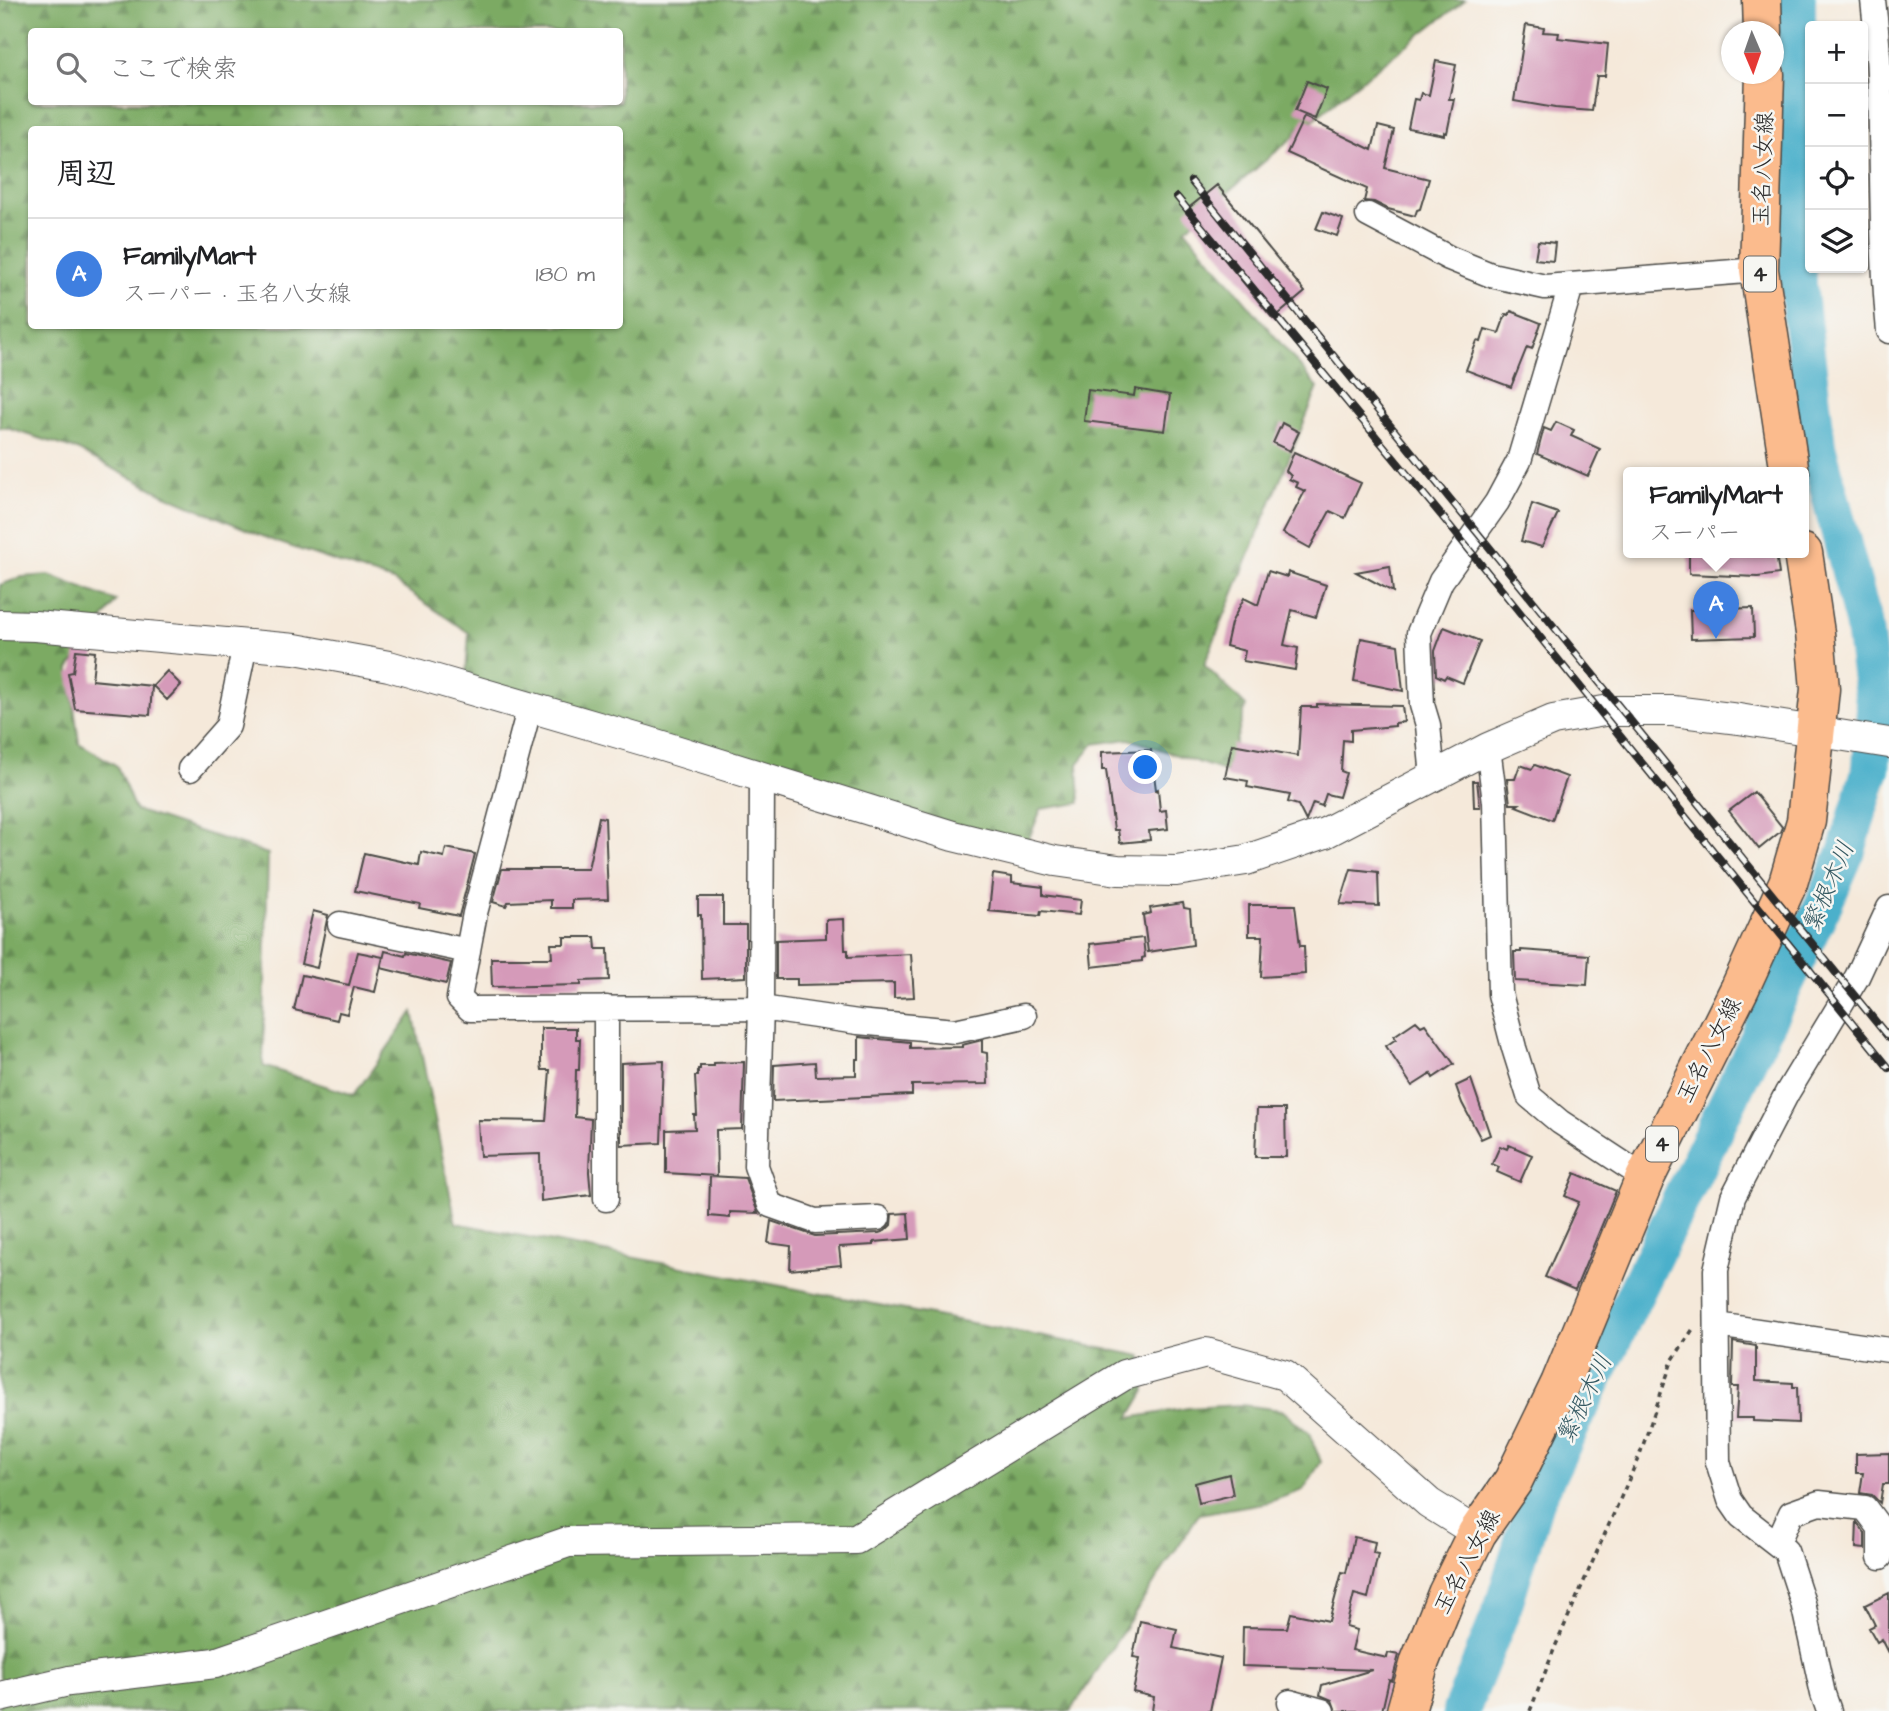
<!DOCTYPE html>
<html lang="ja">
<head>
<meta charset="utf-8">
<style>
	:root { --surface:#fff; --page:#f2f2f2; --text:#202124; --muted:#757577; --line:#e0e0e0; --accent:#d1495b }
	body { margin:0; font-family:"Architects Daughter","Klee One",sans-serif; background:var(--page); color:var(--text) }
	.controls { position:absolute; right:21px; top:21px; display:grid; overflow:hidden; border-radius:7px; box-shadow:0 2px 5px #0004 }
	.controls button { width:63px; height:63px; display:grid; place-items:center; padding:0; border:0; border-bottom:2px solid var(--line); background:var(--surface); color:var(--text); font:35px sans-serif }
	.compass { position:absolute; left:1721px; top:21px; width:63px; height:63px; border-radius:50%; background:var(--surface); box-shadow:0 2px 5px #0004; rotate:178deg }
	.you { position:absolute; left:1146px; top:768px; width:24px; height:24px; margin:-18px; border:5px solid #fff; border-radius:50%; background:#1a73e8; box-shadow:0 0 0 10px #1a73e833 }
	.badge { display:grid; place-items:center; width:46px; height:46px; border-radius:50%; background:var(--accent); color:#fff; font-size:23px; font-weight:700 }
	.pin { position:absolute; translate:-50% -58px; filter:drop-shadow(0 2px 4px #0008) }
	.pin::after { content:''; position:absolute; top:37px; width:24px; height:21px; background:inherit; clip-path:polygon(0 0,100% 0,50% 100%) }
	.popup { position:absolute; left:1623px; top:467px; width:186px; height:91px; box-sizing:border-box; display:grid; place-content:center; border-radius:7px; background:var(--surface); filter:drop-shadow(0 2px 5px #0005); font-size:23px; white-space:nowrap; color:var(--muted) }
	.popup b { font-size:26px; color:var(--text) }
	.popup::after { content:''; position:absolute; left:50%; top:100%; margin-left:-14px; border:14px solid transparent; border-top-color:var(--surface) }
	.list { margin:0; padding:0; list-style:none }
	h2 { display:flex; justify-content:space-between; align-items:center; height:91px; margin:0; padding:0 28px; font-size:30px }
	h2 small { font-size:23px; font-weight:400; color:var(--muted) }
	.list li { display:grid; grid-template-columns:46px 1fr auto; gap:21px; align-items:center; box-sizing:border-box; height:112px; padding:0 28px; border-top:2px solid var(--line) }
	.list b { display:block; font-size:26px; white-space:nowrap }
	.list p { margin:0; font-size:23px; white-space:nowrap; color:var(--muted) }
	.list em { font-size:23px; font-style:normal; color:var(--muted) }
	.icon { flex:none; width:38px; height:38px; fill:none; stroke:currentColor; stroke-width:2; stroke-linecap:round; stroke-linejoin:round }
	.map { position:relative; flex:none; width:1889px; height:1711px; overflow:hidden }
	.search { position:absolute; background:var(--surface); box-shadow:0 2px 5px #0004; left:28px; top:28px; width:595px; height:77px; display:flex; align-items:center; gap:18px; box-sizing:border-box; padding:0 24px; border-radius:7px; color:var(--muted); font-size:26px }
	.panel { position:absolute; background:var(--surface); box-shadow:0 2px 5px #0004; left:28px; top:126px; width:595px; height:203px; border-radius:7px }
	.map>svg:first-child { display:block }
	.forest { fill:url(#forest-firs); stroke:#536a47; stroke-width:2; fill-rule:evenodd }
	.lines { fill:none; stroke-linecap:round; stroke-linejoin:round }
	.river { stroke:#4bb0cb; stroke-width:38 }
	.building { fill:#d59ab9 }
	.minor-casing { stroke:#494845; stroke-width:27 }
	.tertiary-casing { stroke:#494845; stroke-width:32 }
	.primary-casing { stroke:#494845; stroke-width:41 }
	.path { stroke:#494845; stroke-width:3.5; stroke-dasharray:5 5; stroke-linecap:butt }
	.minor { stroke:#fff; stroke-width:24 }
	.tertiary { stroke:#fff; stroke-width:30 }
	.primary { stroke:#fbbb8d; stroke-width:38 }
	.rail-casing { stroke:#2b2b2b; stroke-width:8 }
	.rail { stroke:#f6f6f2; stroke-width:5; stroke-dasharray:16; stroke-linecap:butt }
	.labels { text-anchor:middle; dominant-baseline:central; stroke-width:5; stroke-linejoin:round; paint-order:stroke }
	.shield { fill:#f6f6f2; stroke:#686867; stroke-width:2 }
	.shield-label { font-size:21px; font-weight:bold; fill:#2b2b2b }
	.street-label { font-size:23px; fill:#2b2b2b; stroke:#f6f6f2 }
	.water-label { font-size:24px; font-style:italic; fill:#365a63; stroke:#f6f6f2 }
</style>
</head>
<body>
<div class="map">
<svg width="1889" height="1711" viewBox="0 0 1889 1711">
	<defs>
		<pattern id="forest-firs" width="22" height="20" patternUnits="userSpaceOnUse" patternTransform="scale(1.75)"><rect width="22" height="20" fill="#7baa63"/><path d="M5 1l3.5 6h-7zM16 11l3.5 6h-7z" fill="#658b52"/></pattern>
	</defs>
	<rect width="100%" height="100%" fill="#f6f6f2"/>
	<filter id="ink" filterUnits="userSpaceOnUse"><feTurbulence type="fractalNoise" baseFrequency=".0143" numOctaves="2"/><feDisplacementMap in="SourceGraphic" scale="14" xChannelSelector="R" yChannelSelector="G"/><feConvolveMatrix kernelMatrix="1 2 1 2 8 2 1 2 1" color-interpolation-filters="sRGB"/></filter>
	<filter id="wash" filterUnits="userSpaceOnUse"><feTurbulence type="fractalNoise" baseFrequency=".00686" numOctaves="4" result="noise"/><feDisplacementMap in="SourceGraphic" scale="28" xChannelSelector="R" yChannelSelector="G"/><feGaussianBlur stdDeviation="1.57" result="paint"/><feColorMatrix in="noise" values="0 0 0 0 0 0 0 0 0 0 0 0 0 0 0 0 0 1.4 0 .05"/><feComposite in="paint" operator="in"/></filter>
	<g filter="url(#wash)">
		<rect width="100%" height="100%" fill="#f5e9da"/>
		<!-- forest -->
		<path class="forest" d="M0 0H1465L1350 89 1185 229 1318 388 1204 665 1246 706 1227 772 1129 739 1094 744 1078 764 1080 803 1041 809 1023 853 465 687 469 633 393 581 274 541 163 494 77 450 7 428H0ZM32 32H620V102H32ZM32 130H620V326H32Z
			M49 575 116 601 69 669 79 743 117 766 135 810 268 854 263 1066 354 1095 413 1012 456 1223 1142 1356 1145 1391 1129 1418 1188 1408 1241 1405 1282 1410 1309 1433 1321 1462 1303 1490 1269 1502 1199 1514 1071 1711H0V585L22 577Z"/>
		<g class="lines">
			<!-- river -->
			<path class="river" d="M1461 1711 1503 1607 1535 1501 1824 903 1847 850 1871 768 1875 709 1863 621 1817 446 1798 285 1797 0"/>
		</g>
		<g id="blocks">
			<!-- building -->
			<path class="building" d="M1526 25 1544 28 1543 32 1559 33 1558 38 1608 44 1605 76H1597L1592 111 1555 108 1514 101Z
				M1436 61 1456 65 1449 99H1454L1447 133 1444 132V135L1408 128 1414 99 1419 100 1421 93 1429 95Z
				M1307 81 1327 89 1315 119 1295 111Z
				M1304 117 1372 150 1378 126 1394 130 1385 168 1429 179 1420 209 1417 210 1415 216 1388 209 1374 202 1364 201 1367 189 1287 153Z
				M1217 185 1305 292 1273 319 1185 211Z
				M1323 212 1343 219 1337 236 1316 229Z
				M1538 241 1555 243 1553 261 1535 259Z
				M1511 311 1541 323 1532 349 1527 347 1511 387 1466 370 1477 341 1481 342 1485 329 1499 333 1506 314 1509 315Z
				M1135 389 1170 395 1165 431 1084 421 1088 390 1134 396Z
				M1556 422 1574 430 1571 436 1600 449 1588 476 1537 454 1544 428 1551 431Z
				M1282 423 1299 432 1290 451 1273 443Z
				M1294 452 1361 483 1345 518 1330 511 1310 548 1283 533 1305 491 1296 487 1298 483 1289 479 1291 476 1286 471Z
				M1532 504 1558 513 1542 547 1521 541Z
				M1689 553H1776L1779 574 1758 577 1689 574Z
				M1390 566 1393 592 1356 572Z
				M1268 571 1287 577 1288 572 1326 585 1316 617 1292 610 1284 645 1298 648 1295 670 1243 661 1245 651 1226 646 1231 623 1244 598 1258 605Z
				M1753 608 1754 637 1691 639 1690 610Z
				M1444 627 1480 641 1463 683 1446 676 1444 679 1436 675 1435 651Z
				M1361 638 1398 645 1403 691 1354 681Z
				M76 650 95 652 92 680 152 686 150 715 75 709 68 673 73 672Z
				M167 671 181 685 167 700 153 686Z
				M1317 704 1402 706 1404 722 1395 723V726L1351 730V741L1343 740 1341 771 1346 773 1339 797 1326 794 1322 806 1313 803 1306 821 1298 805 1288 802 1290 795 1247 787 1248 781 1225 777 1232 744 1298 756 1301 707H1317Z
				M1151 750 1156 790 1158 789 1160 811 1166 810 1168 829 1149 831 1150 840 1120 843 1118 830H1114L1106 770H1102V752Z
				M1520 765 1532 769 1535 765 1567 777 1552 820 1516 806 1519 804H1510L1507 779H1515Z
				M1473 781H1477L1480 807H1474Z
				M1754 792 1782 827 1780 832 1759 849 1729 811Z
				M599 817 605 818 608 899 572 900V908H551V900L508 902 506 906 493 902 502 869H588Z
				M446 848 475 854 459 916 419 908 420 904 355 891 364 853 419 865 421 852 444 857Z
				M1351 869 1378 872 1379 906 1340 904Z
				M993 874 1012 877V883L1043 887V895L1081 900 1079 915 1041 911 1040 916 989 911Z
				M698 897H723V925H746V977L702 979 701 915H698Z
				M1183 903 1184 908 1190 909 1193 945 1148 952 1143 915 1151 913 1150 908Z
				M1249 905H1295L1300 946H1304L1305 974 1261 977 1263 936H1249Z
				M313 911 328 915 317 968 301 964Z
				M844 919 845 950H848V957L911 954 914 997 894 998V983L797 985V979H776V940L826 938V920Z
				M564 937H595L596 949H608L609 980 581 981V985L492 987 491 958H552L551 944H564Z
				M1143 938 1145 957 1142 958V961L1092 967 1090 944Z
				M1521 950 1589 955 1587 985 1515 981 1514 952H1521Z
				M385 951 405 956 406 953 451 963 446 984 381 968Z
				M358 952 383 957 375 992 354 987 347 1014 339 1012 337 1020 294 1010 302 975 349 985Z
				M1416 1021 1421 1026 1425 1024 1454 1064 1433 1078 1431 1074 1412 1086 1386 1046 1396 1039 1394 1036Z
				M541 1028H576V1039H580L579 1070H576L575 1117 591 1119 589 1172 591 1195 541 1201 540 1154 480 1156 478 1120 546 1121 550 1070H542L541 1063Z
				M859 1037 910 1042V1048L962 1047V1045L982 1040V1052L987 1053 988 1084 912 1085V1095L773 1101 774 1065 815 1062 816 1076 856 1075V1059H859Z
				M664 1061 661 1143 621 1145V1063Z
				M744 1062 742 1129 716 1130 717 1176 666 1173V1130L695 1129 694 1115H697L695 1076H698V1069H700V1066H714V1063Z
				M1471 1079 1490 1135 1481 1139 1462 1103 1456 1086Z
				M1257 1109H1285L1286 1157H1255Z
				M1509 1145 1532 1155 1520 1182 1497 1172 1499 1167 1492 1164 1500 1146 1507 1149Z
				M1575 1173 1616 1191 1575 1290 1545 1277 1579 1202 1565 1196Z
				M710 1176 745 1178 758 1213 730 1212V1218L709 1216Z
				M908 1213 910 1239 874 1242V1245L839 1247 841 1265 790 1270 791 1246 768 1243 771 1221 815 1236 879 1233 885 1231 891 1225 892 1214Z
				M1733 1342 1756 1346V1381L1793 1383V1387H1797L1798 1423 1753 1421V1418H1736L1738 1387H1732Z
				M1889 1453V1484H1883L1880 1503 1872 1495 1860 1493 1863 1473H1856V1454Z
				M1229 1474 1233 1495 1199 1503 1195 1483Z
				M1857 1522 1865 1533V1549L1856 1548Z
				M1354 1537 1375 1542 1373 1553 1378 1554 1368 1598 1354 1594 1346 1627 1357 1630 1352 1650 1387 1658 1388 1653 1399 1655 1392 1681 1389 1680 1382 1711H1336L1332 1700 1320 1695 1322 1685 1372 1670 1242 1666 1243 1627 1287 1628 1291 1613 1329 1621 1342 1572 1346 1573Z
				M1889 1593V1653L1882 1639 1877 1642 1869 1628 1875 1625 1865 1605Z
				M1140 1621 1177 1629 1173 1648 1221 1658 1210 1711H1152L1154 1697 1133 1692 1140 1658 1133 1657Z"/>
		</g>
	</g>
	<g filter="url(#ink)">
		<use href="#blocks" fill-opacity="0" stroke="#494845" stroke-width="2"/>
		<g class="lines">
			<!-- minor casing -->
			<g class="minor-casing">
				<path id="minor" d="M1873 0C1886 110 1878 221 1889 331
					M1368 215 1449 258 1491 275 1545 287 1759 270
					M530 706 475 913 459 998 470 1009 761 1008 762 776
					M1488 748 1495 802 1500 994 1514 1048 1529 1096 1560 1122 1645 1178
					M190 769 228 726 245 645
					M1433 777 1428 725 1422 705 1419 633 1441 581 1497 502 1519 461 1571 286
					M340 924 468 951
					M606 1199V1008
					M878 1218 815 1221 770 1205 756 1166 761 1008 858 1022 955 1031 1024 1016
					M1717 1325 1889 1350
					M1777 1544 1791 1513 1819 1503 1865 1508 1880 1528V1557
					M1290 1702 1322 1711
					M1829 1711 1823 1694 1803 1603 1786 1551 1741 1516 1730 1500 1718 1462 1716 1270 1733 1197 1787 1093 1857 977 1889 908"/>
			</g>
			<!-- tertiary casing -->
			<g class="tertiary-casing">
				<path id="tertiary" d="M0 625 35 626 295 649 389 666 646 741 953 836 1055 861 1118 870 1176 871 1246 860 1325 833 1488 748 1553 720 1604 711H1673L1739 719 1889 743
					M0 1697 69 1681 215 1663 568 1542 856 1539 1124 1375 1206 1353 1285 1375 1429 1503 1477 1533"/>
			</g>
			<!-- primary casing -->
			<g class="primary-casing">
				<path id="primary" d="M1762 0 1763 32
					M1765 74 1759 270 1790 473
					M1406 1711 1420 1661 1447 1594 1477 1533 1513 1481 1560 1384 1645 1178 1740 988 1788 883 1806 821 1820 689 1815 633 1803 553"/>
			</g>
			<!-- path -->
			<path class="path" d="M1530 1711 1555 1647 1640 1454 1672 1361 1693 1329"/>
			<!-- minor -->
			<use href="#minor" class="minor"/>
			<!-- tertiary -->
			<use href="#tertiary" class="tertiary"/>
			<!-- primary -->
			<use href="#primary" class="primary"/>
			<!-- rail casing -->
			<g class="rail-casing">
				<path id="rail" d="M1191 181 1889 1038
					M1177 197 1441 515 1889 1068"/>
			</g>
			<!-- rail -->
			<use href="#rail" class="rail"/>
		</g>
	</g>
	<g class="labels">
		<!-- shield labels -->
		<g class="shield">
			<rect x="1744" y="256.5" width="32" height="35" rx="5"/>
			<rect x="1646" y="1126.5" width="32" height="35" rx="5"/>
		</g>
		<g class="shield-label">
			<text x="1760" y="274">4</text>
			<text x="1662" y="1144">4</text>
		</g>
		<!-- street labels -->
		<g class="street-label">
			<text transform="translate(1763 169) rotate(-88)">玉名八女線</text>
			<text transform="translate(1709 1050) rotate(-63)">玉名八女線</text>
			<text transform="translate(1467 1562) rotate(-62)">玉名八女線</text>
		</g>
		<!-- water labels -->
		<g class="water-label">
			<text transform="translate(1829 887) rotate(-67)">繁根木川</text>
			<text transform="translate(1585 1399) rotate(-64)">繁根木川</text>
		</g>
	</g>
</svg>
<div class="controls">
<button>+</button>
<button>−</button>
<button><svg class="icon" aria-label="locate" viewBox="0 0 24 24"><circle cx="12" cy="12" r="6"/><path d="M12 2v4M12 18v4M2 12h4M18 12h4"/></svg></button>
<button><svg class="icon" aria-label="layers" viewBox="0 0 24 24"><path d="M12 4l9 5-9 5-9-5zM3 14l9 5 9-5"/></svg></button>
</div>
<svg class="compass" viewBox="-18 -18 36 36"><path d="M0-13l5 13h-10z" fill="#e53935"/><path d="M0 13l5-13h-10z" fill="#757577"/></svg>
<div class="you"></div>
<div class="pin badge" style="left:1716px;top:639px;background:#3f7fe0">A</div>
<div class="popup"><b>FamilyMart</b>スーパー</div>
<div class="search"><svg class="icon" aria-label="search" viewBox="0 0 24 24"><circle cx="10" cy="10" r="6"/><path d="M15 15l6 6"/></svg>ここで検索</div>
<section class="panel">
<h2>周辺<small></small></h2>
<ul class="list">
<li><span class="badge" style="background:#3f7fe0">A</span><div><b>FamilyMart</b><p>スーパー · 玉名八女線</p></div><em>180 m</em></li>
</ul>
</section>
</div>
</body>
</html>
